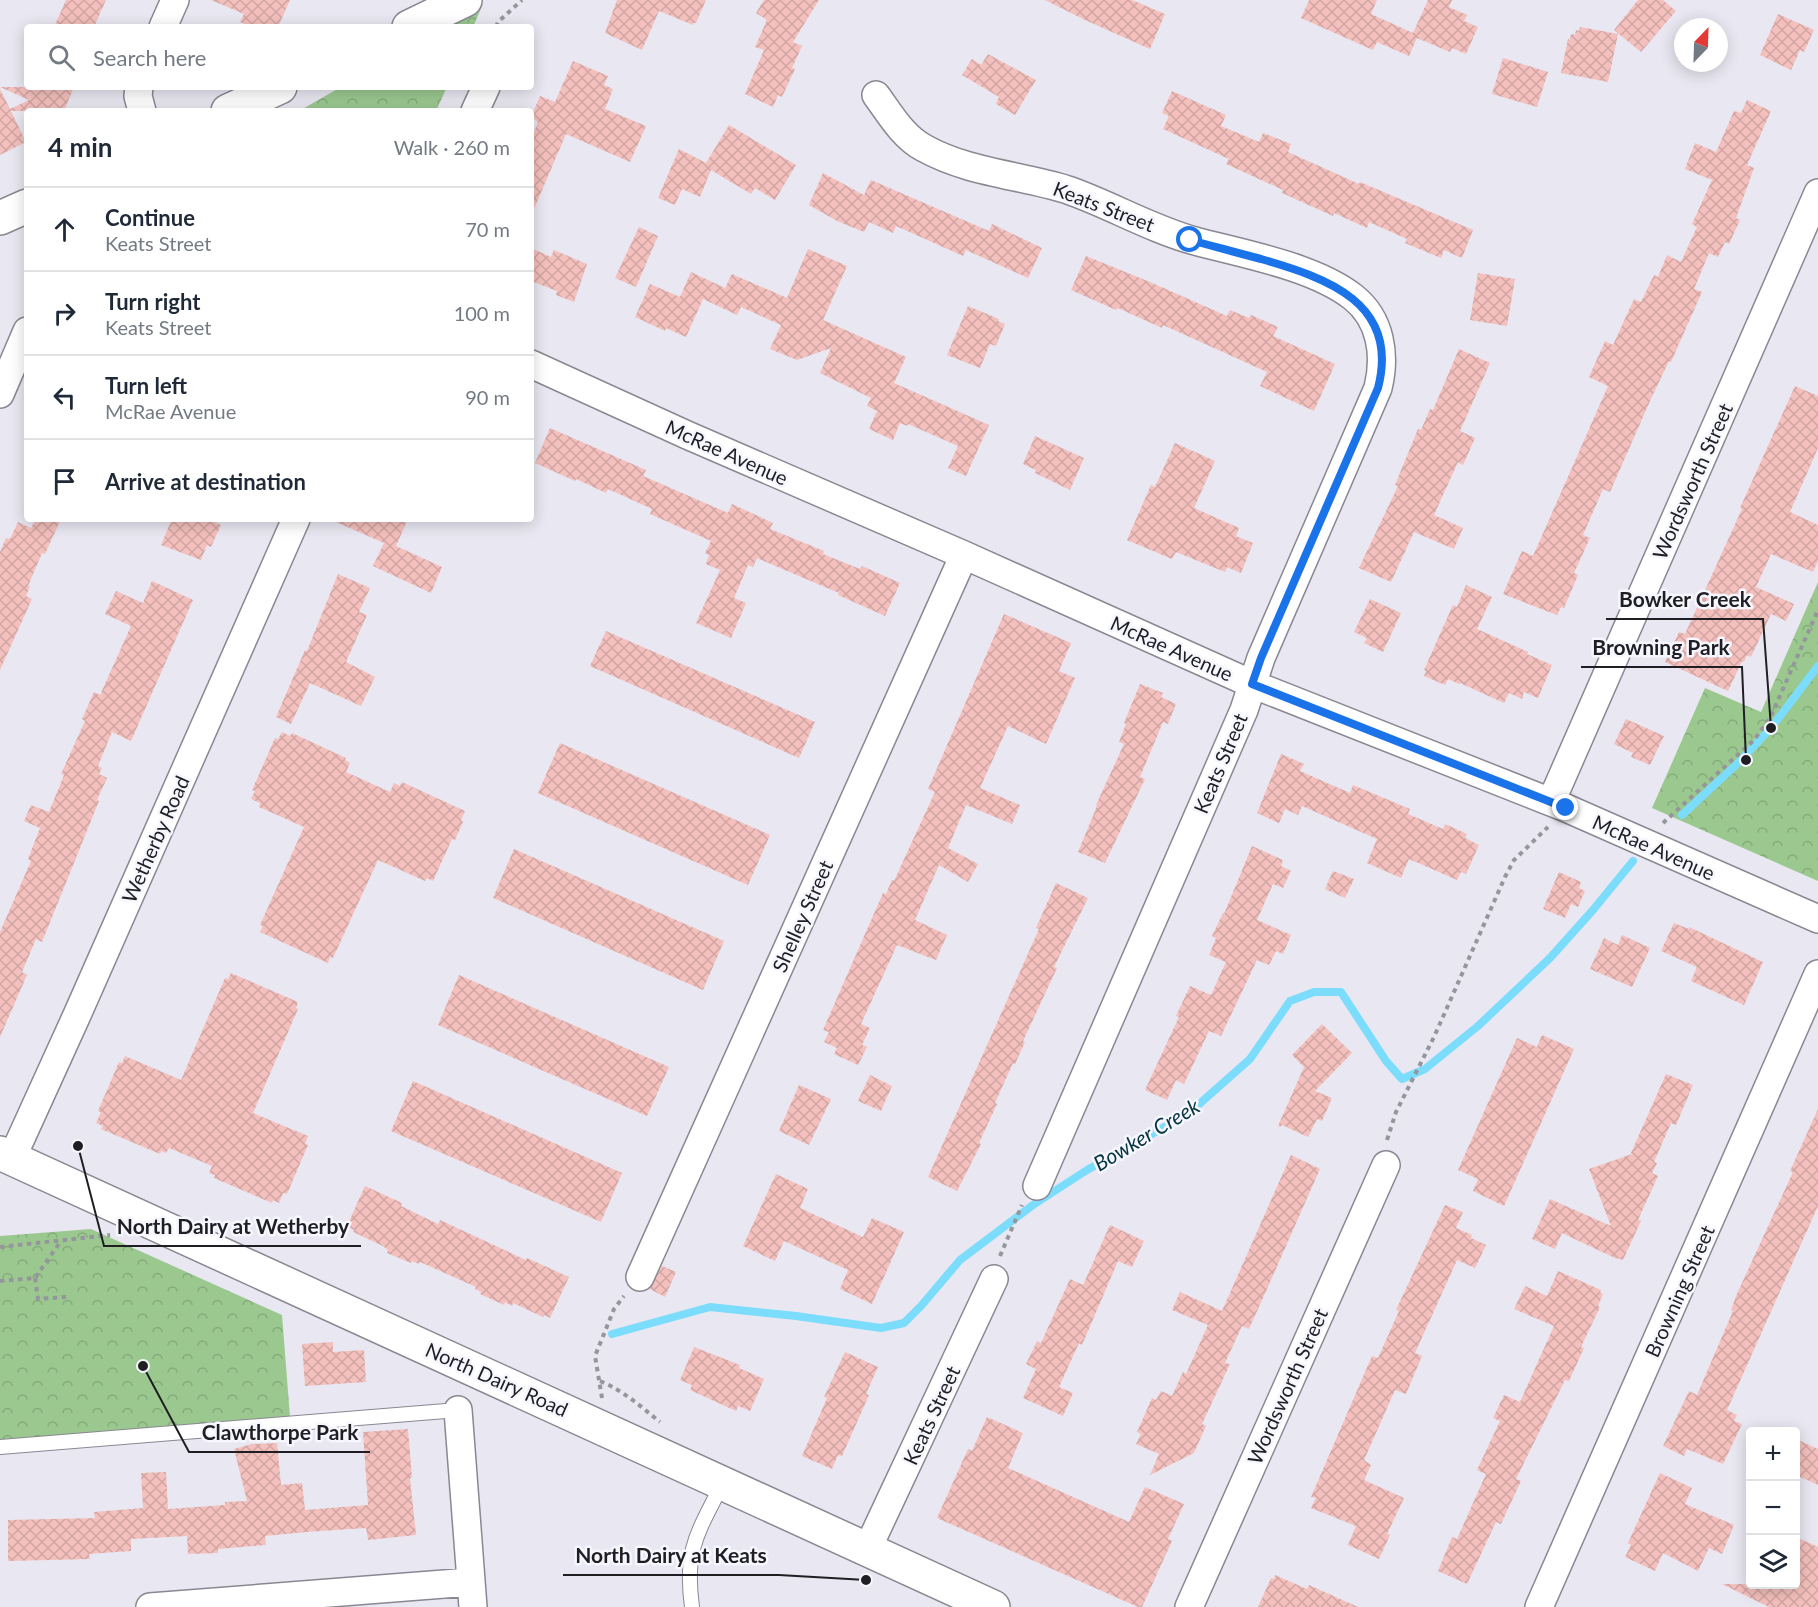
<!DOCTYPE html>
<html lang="en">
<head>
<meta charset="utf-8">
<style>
	:root { --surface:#fff; --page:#f2f2f3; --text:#1f2937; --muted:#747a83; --line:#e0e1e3 }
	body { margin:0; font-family:Lato,sans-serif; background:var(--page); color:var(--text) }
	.controls { position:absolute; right:18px; bottom:18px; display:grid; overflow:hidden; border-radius:6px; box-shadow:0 3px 15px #0003 }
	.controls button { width:54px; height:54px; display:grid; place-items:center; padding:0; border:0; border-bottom:2px solid var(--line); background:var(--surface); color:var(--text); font:30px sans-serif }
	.compass { position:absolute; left:1674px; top:18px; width:54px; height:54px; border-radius:50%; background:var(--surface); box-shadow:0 3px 15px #0003; rotate:23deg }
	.stop { position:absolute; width:18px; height:18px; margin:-14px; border:4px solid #1a73e8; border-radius:50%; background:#fff }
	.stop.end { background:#1a73e8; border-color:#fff; box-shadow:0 2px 6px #0008 }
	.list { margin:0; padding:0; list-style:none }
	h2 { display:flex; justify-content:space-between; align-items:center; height:78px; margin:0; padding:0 24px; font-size:26px }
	h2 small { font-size:20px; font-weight:400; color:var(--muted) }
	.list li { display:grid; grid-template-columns:39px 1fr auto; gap:18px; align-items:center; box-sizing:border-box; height:84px; padding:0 24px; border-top:2px solid var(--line) }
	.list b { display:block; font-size:22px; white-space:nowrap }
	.list p { margin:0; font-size:20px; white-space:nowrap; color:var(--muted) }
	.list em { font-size:20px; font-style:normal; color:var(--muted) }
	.icon { flex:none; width:33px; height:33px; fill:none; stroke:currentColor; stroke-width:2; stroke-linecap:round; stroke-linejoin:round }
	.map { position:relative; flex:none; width:1818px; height:1607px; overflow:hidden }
	.search { position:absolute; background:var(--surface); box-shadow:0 3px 15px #0003; left:24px; top:24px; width:510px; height:66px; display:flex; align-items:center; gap:15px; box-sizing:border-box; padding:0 21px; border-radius:6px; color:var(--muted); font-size:22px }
	.panel { position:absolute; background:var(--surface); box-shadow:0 3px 15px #0003; left:24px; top:108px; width:510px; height:414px; border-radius:6px }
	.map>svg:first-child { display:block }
	.park { fill:url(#park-crowns) }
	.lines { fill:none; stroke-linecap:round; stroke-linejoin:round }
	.stream { stroke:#7cdcfb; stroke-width:8 }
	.building { fill:url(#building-cross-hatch) }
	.service-casing { stroke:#898892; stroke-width:16 }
	.minor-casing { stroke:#898892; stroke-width:30 }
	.tertiary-casing { stroke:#898892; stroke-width:36 }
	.path { stroke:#95959c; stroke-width:4; stroke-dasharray:4.5 4.5; stroke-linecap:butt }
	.service { stroke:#fff; stroke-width:14 }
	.minor { stroke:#fff; stroke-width:27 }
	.tertiary { stroke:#fff; stroke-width:33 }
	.route { stroke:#1a73e8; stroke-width:8 }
	.labels { text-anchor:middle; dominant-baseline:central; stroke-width:5; stroke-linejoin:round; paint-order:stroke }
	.street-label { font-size:20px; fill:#1f1f23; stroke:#f6f6fe }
	.water-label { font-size:21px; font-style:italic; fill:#03333f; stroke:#f6f6fe }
	.leader { fill:none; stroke:#1f1f23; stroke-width:2 }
	.callout-dot { fill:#1f1f23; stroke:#f6f6fe; stroke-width:2 }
	.callout-label { font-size:21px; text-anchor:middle; font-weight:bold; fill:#1f1f23; stroke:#f6f6fe; stroke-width:5; stroke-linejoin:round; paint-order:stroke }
</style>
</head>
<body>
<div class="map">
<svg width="1818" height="1607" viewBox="0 0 1818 1607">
	<defs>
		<pattern id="park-crowns" width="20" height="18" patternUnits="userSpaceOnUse" patternTransform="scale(1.5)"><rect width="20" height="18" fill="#9bc88f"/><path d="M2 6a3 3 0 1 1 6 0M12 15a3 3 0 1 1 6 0" fill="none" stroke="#85ab7b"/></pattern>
		<pattern id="building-cross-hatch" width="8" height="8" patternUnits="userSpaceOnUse" patternTransform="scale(1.5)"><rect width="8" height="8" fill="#f4c0bd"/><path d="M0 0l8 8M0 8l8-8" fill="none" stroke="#d1a5a2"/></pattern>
	</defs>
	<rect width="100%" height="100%" fill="#e9e8f2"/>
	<!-- park -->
	<path class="park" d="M483 4 473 27H444Z
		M341 87H447L436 111H299Z
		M1818 582V881L1652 808 1705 688 1761 712Z
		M91 1229 282 1315 290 1417 0 1441V1236Z"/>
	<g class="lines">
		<!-- stream -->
		<path class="stream" d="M1682 815 1737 764 1771 728 1818 666
			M612 1334 710 1307 796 1316 881 1328 904 1323 921 1306 960 1260 1033 1205 1087 1170 1188 1114 1250 1059 1290 1001 1314 992H1341L1386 1061 1402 1079 1425 1069 1478 1026 1550 958 1593 910 1633 861"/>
	</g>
	<!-- building -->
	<path class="building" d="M66 0H106L94 27H54Z
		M211 0H290L278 27H251L240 22 244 14Z
		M617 0H706L696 23H694L693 25 659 11 642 50 605 33Z
		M764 0H819L793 42 802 46 792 68 795 69 782 97 778 95 773 107 745 94 764 50 755 47 767 20 756 13Z
		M1045 0H1132L1165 14 1150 49 1085 20Z
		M1309 0H1377L1371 14 1413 33 1428 0H1452L1449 7 1467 15 1464 21 1478 27 1466 54 1452 48 1450 52 1417 38 1409 56 1377 42 1373 50 1301 18Z
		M1638 0H1663L1676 11 1641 52 1614 30Z
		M1778 14 1814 30 1804 52 1800 50 1791 70 1760 55Z
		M1580 27 1618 34 1608 82 1561 73 1568 39 1570 40 1571 34 1575 35 1576 30 1579 31Z
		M988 54 1036 80 1015 115 996 104 999 97 962 75 972 59 981 65Z
		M1503 58 1548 72 1537 107 1492 94Z
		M573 61 608 76 604 85 613 89 605 109 646 126 630 162 566 134 531 216V139L538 122 531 117 540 96 555 102Z
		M0 87H74L64 111H11L26 142 0 155V89L10 109 29 100Z
		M1172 91 1226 115 1221 126 1259 142 1263 133 1291 144 1288 152 1359 184 1360 182 1473 230 1462 258 1444 250 1441 258 1405 243 1407 239 1369 222 1367 228 1334 213 1333 216 1282 193 1283 190 1226 164 1229 159 1163 129 1169 116 1162 113Z
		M1747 100 1771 111 1747 165 1754 168 1736 218 1740 220 1729 244 1725 242 1718 257 1709 253 1694 289 1702 292 1671 362 1669 361 1650 401 1610 492 1603 489 1583 535 1590 538 1574 573 1578 575 1564 608 1561 607 1557 615 1503 594 1522 551 1533 556 1608 386 1589 377 1605 341 1613 345 1634 299 1641 302 1654 275 1658 277 1667 255 1681 262 1697 227 1692 224 1712 180 1685 169 1695 143 1716 152 1734 111 1741 113Z
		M729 125 796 165 775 200 755 188 751 194 711 170 700 197 682 189 675 205 658 198 679 149 706 163Z
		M823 173 864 195 871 180 989 231 992 224 1042 248 1028 278 966 250 963 256 896 226 893 233 869 222 864 232 837 221 809 205Z
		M639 227 658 236 636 287 615 278Z
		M531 248 551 257 554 250 587 264 574 302 556 295 557 291 531 281Z
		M808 249 847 266 823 320 906 357 894 383 989 425 966 476 948 468 958 446 908 424 907 426 900 423 893 440 869 429 877 411 867 406 871 398 820 373 831 348 797 360 770 349 781 325 741 307 737 315 703 299 686 337 666 328 665 331 635 317 650 284 680 297 691 272 725 288 732 274 787 298Z
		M1086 256 1150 282 1227 316 1230 310 1249 318 1251 315 1278 327 1273 336 1335 364 1314 411 1260 386 1267 372 1163 325 1162 328 1118 308 1116 310 1071 290Z
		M1478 273 1515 279 1507 326 1470 320Z
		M968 306 999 319 998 321 1005 324 996 346 990 344 980 368 947 355Z
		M1459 349 1490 363 1460 431 1475 438 1463 465 1458 462 1434 515 1463 528 1454 549 1414 532 1391 582 1359 568 1398 486 1395 485 1418 429 1421 430 1430 409 1433 410Z
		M1795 386 1818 396V448L1790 512 1818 525V561L1813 572 1771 554 1756 587 1794 604 1786 621 1771 614 1751 657 1747 655 1744 662 1742 661 1728 691 1665 662 1679 632 1685 634 1742 509 1740 508Z
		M550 428 646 470 643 476 728 513 732 504 773 523 770 529 824 551 823 554 860 569 862 566 900 583 885 616 838 595 839 593 757 558 753 567 748 565 734 598 746 603 731 638 696 623 720 570 706 564 709 555 705 553 711 541 650 514 652 509 608 489 606 493 576 479 575 481 535 463Z
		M1035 436 1084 458 1070 490 1035 473 1036 470 1023 464Z
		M1175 443 1215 461 1194 508 1239 528 1236 536 1253 543 1241 573 1227 567 1225 572 1176 552 1172 559 1127 540 1151 485 1155 487Z
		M36 519H61L45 554 42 553 28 586H30L26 596 32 599 0 670V552L6 538 10 539 18 522 31 528Z
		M172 519H208L221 525 211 547 207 545 201 560 161 545Z
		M329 519H408L396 546 442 567 431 593 373 566 384 543Z
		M338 574 370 588 359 612 367 615 346 662 375 677 361 706 310 683 291 724 276 717 305 650 307 651Z
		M152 581 193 600 131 741 112 732 98 766 102 768 99 774 107 778 97 800 99 801 42 942 36 939 22 972 27 975 0 1037V932L31 861 28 859 40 828 24 821 31 805 49 812 64 775 61 774 85 721 82 719 94 692 100 695 131 626 105 614 116 591 143 603Z
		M1466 585 1492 597 1477 629 1528 652 1527 654 1552 665 1538 698 1524 692 1522 699 1509 693 1504 703 1460 683 1459 684 1448 679 1445 685 1424 676 1426 671 1424 670 1453 605 1457 607Z
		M1370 599 1401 613 1383 652 1364 643 1367 638 1354 632Z
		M1004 614 1071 643 1059 671 1075 678 1046 744 1008 726 980 788 1020 805 1012 824 966 805 948 848 978 864 968 882 939 865 915 920 947 935 936 960 897 945 861 1024 870 1028 862 1045 867 1047 858 1065 834 1054 837 1048 824 1042 829 1032 823 1030 883 893 886 894 892 880 894 881 935 792 928 789Z
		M606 631 815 722 799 758 590 666Z
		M1140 684 1163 693 1161 697 1176 704 1168 724 1163 722 1140 777 1145 779 1105 863 1078 852 1097 806 1096 805 1124 744 1119 742 1126 724 1124 723Z
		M1626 719 1664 736 1650 765 1631 757 1633 753 1614 744Z
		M282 732 290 736 292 733 346 758 345 760 350 763 346 772 390 792 394 783 400 786 402 782 465 811 461 820 463 822 455 840 452 839 433 881 427 878 425 881 378 860 333 958 330 957 328 963 260 932 263 926 260 925 304 827 259 807 260 803 251 799 255 791 252 790 261 770 275 738 278 739Z
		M560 743 770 835 748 885 538 793Z
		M1281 754 1304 764 1300 771 1350 793 1353 785 1410 809 1408 814 1443 829 1445 824 1467 834 1465 838 1479 845 1466 874 1461 872 1457 880 1409 859 1401 878 1367 863 1377 839 1302 806 1298 815 1285 809 1279 823 1257 813Z
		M1252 846 1283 860 1281 866 1291 871 1283 888 1273 884 1257 920 1291 935 1283 954 1276 951 1269 965 1257 960 1221 1036 1209 1031 1184 1084 1176 1080 1167 1100 1145 1090 1179 1017 1176 1016 1190 986 1211 995 1226 962 1209 955 1216 938 1212 936 1223 913 1224 914Z
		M514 849 724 941 703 990 493 898Z
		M1333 871 1354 879 1345 898 1325 889Z
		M1559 872 1581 882 1579 888 1585 891 1578 907 1571 904 1565 918 1543 909Z
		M1056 883 1088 898 1054 967 1057 968 1023 1041 1025 1042 1015 1064 1013 1063 995 1103 997 1104 979 1143 981 1144 957 1191 928 1177 1039 929 1036 928Z
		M1674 923 1689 929V927L1763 962 1744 1005 1691 981 1697 967 1661 951Z
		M1622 935 1650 948 1632 987 1590 969 1604 938 1618 945Z
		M231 973 298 1002 296 1008 298 1009 253 1113 308 1136 305 1144 308 1145 287 1194 283 1193 279 1203 273 1200 272 1203 214 1178 215 1175 209 1173 212 1166 169 1148 166 1153 161 1151 160 1154 101 1129 103 1126 96 1123 101 1112 98 1111 119 1062 122 1063 125 1056 181 1080 225 978 228 979Z
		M459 975 669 1067 647 1116 438 1025Z
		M1322 1024 1352 1053 1315 1091 1332 1098 1322 1121 1317 1119 1308 1137 1282 1125 1280 1127 1278 1126 1304 1067 1292 1055Z
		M1542 1035 1574 1049 1504 1206 1473 1191 1478 1179 1458 1170 1517 1038 1537 1047Z
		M1666 1074 1693 1085 1676 1125 1671 1123 1654 1162 1657 1163 1652 1173 1658 1176 1638 1220 1641 1221 1623 1260 1617 1258V1259L1562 1233 1555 1249 1532 1239 1550 1199 1611 1226 1589 1169 1632 1154 1631 1153Z
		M870 1075 892 1086 881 1111 858 1101Z
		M413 1081 622 1173 601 1222 391 1131Z
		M799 1085 831 1099 809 1145 779 1131Z
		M1818 1109V1206L1727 1410 1737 1415 1734 1421 1742 1424 1723 1464 1687 1449 1684 1456 1663 1446 1689 1391 1697 1395 1733 1311 1731 1310 1736 1296 1793 1172 1790 1171Z
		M1291 1155 1320 1169 1267 1289 1249 1329 1242 1326 1225 1363 1230 1364 1202 1424 1206 1426 1194 1453 1150 1475 1159 1454 1136 1444 1141 1434 1137 1432 1152 1398 1156 1400 1161 1391 1172 1396 1183 1372 1186 1374 1208 1325 1172 1310 1180 1292 1222 1311Z
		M776 1174 808 1189 800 1208 863 1237 872 1218 904 1232 872 1304 840 1289 848 1270 784 1241 775 1261 743 1246Z
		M365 1186 402 1203 401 1206 438 1224 440 1220 526 1260 527 1258 569 1277 550 1318 544 1315 543 1317 513 1303 512 1306 505 1302 504 1305 480 1294 481 1292 475 1289 476 1287 420 1262 419 1264 412 1261 411 1263 387 1253 388 1250 383 1246 353 1232 354 1230 347 1226Z
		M1445 1205 1463 1212 1456 1228 1472 1235 1471 1238 1486 1245 1475 1268 1457 1260 1415 1353 1422 1356 1406 1394 1395 1390 1364 1460 1371 1465 1364 1480 1404 1498 1387 1534 1390 1535 1379 1559 1348 1545 1356 1526 1311 1508 1316 1498 1311 1497 1372 1356 1378 1358 1399 1311 1396 1310Z
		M1110 1225 1144 1241 1132 1267 1118 1261 1082 1345 1079 1343 1059 1387 1073 1393 1063 1416 1023 1398 1036 1369 1026 1364 1037 1341 1041 1343 1070 1279 1083 1285Z
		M662 1266 676 1272 665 1297 650 1289Z
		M1558 1271 1601 1290 1600 1292 1603 1294 1598 1306 1600 1307 1581 1347 1584 1348 1569 1381 1565 1380 1516 1479 1521 1481 1501 1524 1496 1522 1467 1584 1438 1571 1452 1537 1457 1539 1486 1474 1477 1470 1500 1421 1493 1418 1504 1395 1520 1402 1554 1326 1514 1309 1525 1286 1547 1296Z
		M333 1342V1352L364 1350 366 1382 305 1386 302 1344Z
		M694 1347 740 1365 739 1368 764 1379 750 1411 738 1406 736 1411 690 1390 692 1385 680 1380Z
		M845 1352 878 1367 866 1394 869 1395 842 1456 838 1455 832 1469 802 1456 827 1398 824 1397Z
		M987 1417 1023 1433 1008 1468 1129 1522 1145 1487 1184 1504 1168 1539 1172 1541 1142 1607H1138L937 1518 968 1449 972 1451Z
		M408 1429 412 1478H410L416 1535 368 1540 366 1528 306 1532 265 1536 266 1545 218 1549V1553L188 1554 187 1536 131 1539V1551L89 1554 90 1559 8 1561V1520L95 1518 94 1512 143 1508 141 1473 166 1472 168 1509 225 1505V1502L247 1501 234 1449 252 1444 277 1443 281 1485 302 1483 305 1510 368 1505 363 1432Z
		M1796 1439 1818 1449V1485L1796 1475Z
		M1660 1473 1692 1488 1685 1504 1734 1525 1722 1554 1709 1548 1698 1571 1663 1553 1655 1571 1625 1557 1631 1545 1628 1543Z
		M1796 1537 1818 1547V1607H1769L1722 1584H1796Z
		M1275 1575 1307 1589 1309 1585 1358 1607H1258L1271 1578 1274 1579Z"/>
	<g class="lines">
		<!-- service casing -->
		<g class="service-casing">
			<path id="service" d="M0 1447 458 1410
				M692 1607C684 1548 698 1533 723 1482"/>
		</g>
		<!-- minor casing -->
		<g class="minor-casing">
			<path id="minor" d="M163 27 175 0
				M139 87 138 96 142 111
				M876 95C890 114 903 137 924 148 969 173 1021 175 1068 190 1111 205 1151 229 1195 241 1243 254 1313 266 1353 297 1381 319 1386 355 1378 388L1261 658 1244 710 1037 1186
				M475 111 486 87
				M531 364 687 435 964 555 1252 684 1566 808 1818 919
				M0 394 27 331
				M1551 802 1818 193
				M12 1158 77 1015 296 519
				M640 1277 964 555
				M458 1410 473 1607
				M867 1550 994 1279
				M150 1607 470 1582
				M1189 1607 1386 1165
				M1539 1607 1818 974"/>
		</g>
		<!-- tertiary casing -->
		<g class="tertiary-casing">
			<path id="tertiary" d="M409 27 465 0
				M228 111 280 87
				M0 218 27 206
				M0 1153 993 1607"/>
		</g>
		<!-- path -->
		<path class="path" d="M496 27 498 22 522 0
			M1663 823 1754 740 1770 718 1818 610
			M1387 1140 1396 1112 1434 1037 1505 877 1514 860 1548 827
			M0 1247 110 1235
			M1000 1256 1022 1205
			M35 1278 38 1299 66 1297
			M0 1281 35 1278 61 1241
			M600 1381C624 1391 640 1406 660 1422
			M602 1398 595 1356 614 1309 624 1296"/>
		<!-- service -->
		<use href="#service" class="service"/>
		<!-- minor -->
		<use href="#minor" class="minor"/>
		<!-- tertiary -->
		<use href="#tertiary" class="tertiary"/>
	</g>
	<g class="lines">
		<!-- route -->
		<path class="route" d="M1190 240C1213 246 1237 253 1261 259 1327 278 1400 303 1378 388L1261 658 1252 684 1566 808"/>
	</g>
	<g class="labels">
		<!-- street labels -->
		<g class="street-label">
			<text transform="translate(1104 206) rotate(21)">Keats Street</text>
			<text transform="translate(727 452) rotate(24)">McRae Avenue</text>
			<text transform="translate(1692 481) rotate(-66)">Wordsworth Street</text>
			<text transform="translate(1172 648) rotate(24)">McRae Avenue</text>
			<text transform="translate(1220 763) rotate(-67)">Keats Street</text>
			<text transform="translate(155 839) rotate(-66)">Wetherby Road</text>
			<text transform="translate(1654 847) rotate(24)">McRae Avenue</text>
			<text transform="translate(802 916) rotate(-66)">Shelley Street</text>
			<text transform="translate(1679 1291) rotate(-66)">Browning Street</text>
			<text transform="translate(497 1379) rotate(24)">North Dairy Road</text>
			<text transform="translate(1287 1386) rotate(-66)">Wordsworth Street</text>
			<text transform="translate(931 1415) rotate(-65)">Keats Street</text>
		</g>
		<!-- water labels -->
		<g class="water-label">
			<text transform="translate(1146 1134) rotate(-31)">Bowker Creek</text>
		</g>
	</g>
	<!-- callouts -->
	<path class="leader" d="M1771 728L1763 619H1606M1746 760L1742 667H1581M78 1146L104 1246H361M143 1366L189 1452H370M866 1580L779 1575H563"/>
	<g class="callout-dot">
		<circle cx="1771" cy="728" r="6"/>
		<circle cx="1746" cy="760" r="6"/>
		<circle cx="78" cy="1146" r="6"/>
		<circle cx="143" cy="1366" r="6"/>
		<circle cx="866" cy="1580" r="6"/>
	</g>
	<g class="callout-label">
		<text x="1685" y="607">Bowker Creek</text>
		<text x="1661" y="655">Browning Park</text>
		<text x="233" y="1234">North Dairy at Wetherby</text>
		<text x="280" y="1440">Clawthorpe Park</text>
		<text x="671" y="1563">North Dairy at Keats</text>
	</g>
</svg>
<div class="controls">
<button>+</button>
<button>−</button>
<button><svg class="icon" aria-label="layers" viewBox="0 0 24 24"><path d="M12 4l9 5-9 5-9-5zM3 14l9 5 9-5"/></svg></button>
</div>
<svg class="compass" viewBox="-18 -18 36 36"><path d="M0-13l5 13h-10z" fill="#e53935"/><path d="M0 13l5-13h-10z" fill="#747a83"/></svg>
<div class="stop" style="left:1190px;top:240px"></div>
<div class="stop end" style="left:1566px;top:808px"></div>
<div class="search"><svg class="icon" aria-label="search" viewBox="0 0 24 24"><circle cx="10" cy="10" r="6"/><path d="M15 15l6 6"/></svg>Search here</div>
<section class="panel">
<h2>4 min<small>Walk · 260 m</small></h2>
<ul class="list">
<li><svg class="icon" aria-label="ahead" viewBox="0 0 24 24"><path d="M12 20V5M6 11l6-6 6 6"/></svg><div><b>Continue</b><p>Keats Street</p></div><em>70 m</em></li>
<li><svg class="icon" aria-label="right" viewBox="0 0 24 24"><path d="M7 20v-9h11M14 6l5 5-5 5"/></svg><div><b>Turn right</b><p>Keats Street</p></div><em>100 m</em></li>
<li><svg class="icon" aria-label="left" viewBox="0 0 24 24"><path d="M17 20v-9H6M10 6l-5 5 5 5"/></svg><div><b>Turn left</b><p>McRae Avenue</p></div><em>90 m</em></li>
<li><svg class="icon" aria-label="arrive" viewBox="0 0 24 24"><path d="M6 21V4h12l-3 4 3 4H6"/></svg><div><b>Arrive at destination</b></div></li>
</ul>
</section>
</div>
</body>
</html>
